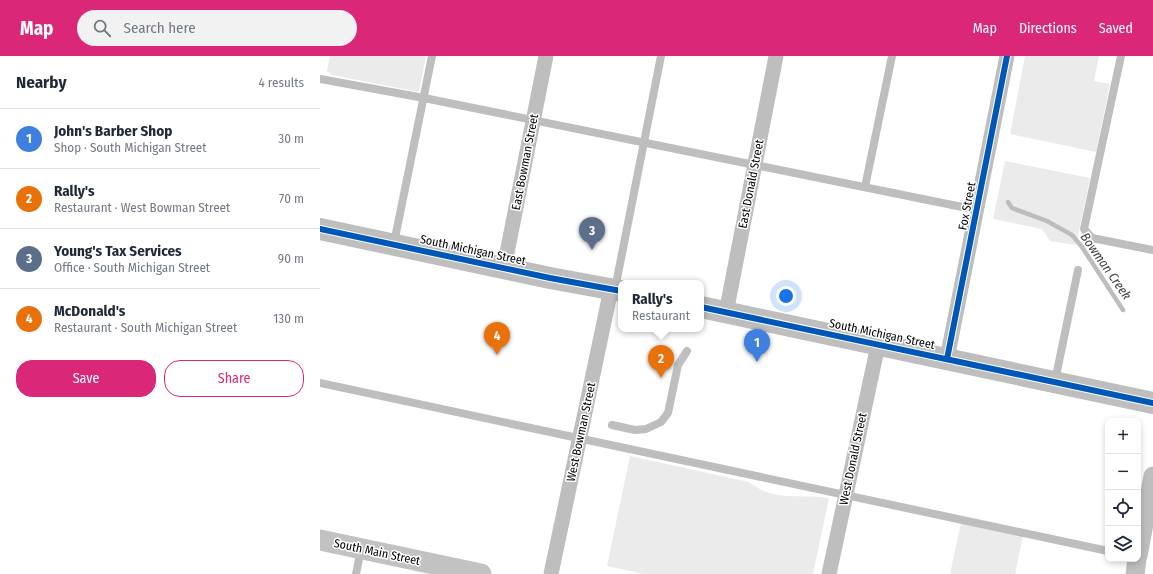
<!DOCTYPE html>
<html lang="en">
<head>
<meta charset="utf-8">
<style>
	:root { --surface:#fff; --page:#f2f2f3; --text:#1f2937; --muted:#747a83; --line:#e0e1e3; --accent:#db2777 }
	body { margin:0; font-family:"Fira Sans Condensed",sans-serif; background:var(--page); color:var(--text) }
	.controls { position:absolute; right:12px; bottom:12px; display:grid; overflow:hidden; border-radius:8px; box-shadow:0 2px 6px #0003 }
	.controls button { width:36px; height:36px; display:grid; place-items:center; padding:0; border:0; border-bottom:1px solid var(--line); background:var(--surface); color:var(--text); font:20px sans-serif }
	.you { position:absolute; left:466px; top:240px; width:14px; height:14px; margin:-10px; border:3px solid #fff; border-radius:50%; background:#1a73e8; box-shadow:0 0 0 6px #1a73e833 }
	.badge { display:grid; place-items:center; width:26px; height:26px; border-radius:50%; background:var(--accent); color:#fff; font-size:13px; font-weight:700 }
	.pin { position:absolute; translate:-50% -33px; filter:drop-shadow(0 1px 2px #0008) }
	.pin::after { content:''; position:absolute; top:21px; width:14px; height:12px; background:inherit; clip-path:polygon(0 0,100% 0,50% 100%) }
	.popup { position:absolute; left:298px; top:224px; width:86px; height:52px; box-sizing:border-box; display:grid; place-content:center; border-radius:8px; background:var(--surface); filter:drop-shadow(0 1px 3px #0005); font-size:13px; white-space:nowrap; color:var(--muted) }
	.popup b { font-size:15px; color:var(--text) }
	.popup::after { content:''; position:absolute; left:50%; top:100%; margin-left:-8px; border:8px solid transparent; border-top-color:var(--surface) }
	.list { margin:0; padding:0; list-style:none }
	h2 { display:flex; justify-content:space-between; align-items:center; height:52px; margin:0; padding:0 16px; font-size:17px }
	h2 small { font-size:13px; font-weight:400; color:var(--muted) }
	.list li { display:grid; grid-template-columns:26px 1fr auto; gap:12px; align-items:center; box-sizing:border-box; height:60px; padding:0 16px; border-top:1px solid var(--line) }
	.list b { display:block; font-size:15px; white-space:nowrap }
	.list p { margin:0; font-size:13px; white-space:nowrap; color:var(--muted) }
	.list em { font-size:13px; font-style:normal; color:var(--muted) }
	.actions { display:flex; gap:8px; padding:12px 16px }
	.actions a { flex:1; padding:9px 0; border:1px solid var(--accent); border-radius:16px; text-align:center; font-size:14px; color:var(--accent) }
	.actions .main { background:var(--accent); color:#fff }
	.icon { flex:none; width:22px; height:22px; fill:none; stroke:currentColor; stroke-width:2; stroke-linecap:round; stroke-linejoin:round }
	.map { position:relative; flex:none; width:833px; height:518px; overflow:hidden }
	header { display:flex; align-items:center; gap:24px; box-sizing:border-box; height:56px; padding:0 20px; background:var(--accent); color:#fff }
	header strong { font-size:19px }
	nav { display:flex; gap:22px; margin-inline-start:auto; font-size:14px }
	.search { width:280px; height:36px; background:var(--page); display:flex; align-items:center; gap:10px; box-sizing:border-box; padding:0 14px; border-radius:22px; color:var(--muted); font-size:15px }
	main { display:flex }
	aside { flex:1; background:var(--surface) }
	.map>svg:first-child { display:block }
	.green { fill:#ebebeb }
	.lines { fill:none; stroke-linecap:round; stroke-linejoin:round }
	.stream { stroke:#bdbdbd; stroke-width:4.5 }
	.service { stroke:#bebebe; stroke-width:8 }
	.minor { stroke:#bebebe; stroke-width:15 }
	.tertiary { stroke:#bebebe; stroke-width:19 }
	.secondary { stroke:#c2c2c2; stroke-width:21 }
	.primary { stroke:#bebebe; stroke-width:22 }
	.cycleway-casing { stroke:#fff; stroke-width:8 }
	.cycleway { stroke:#0057b8; stroke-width:6 }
	.labels { text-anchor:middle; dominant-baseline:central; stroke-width:3; stroke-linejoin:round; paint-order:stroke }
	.street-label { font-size:12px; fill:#000; stroke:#fff }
	.water-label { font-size:13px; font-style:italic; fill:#424242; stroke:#fff }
</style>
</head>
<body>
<header>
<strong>Map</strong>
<div class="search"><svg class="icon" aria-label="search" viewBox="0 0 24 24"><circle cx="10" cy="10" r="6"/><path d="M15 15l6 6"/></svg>Search here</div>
<nav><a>Map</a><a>Directions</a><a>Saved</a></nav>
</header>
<main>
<aside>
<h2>Nearby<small>4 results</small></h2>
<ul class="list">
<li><span class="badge" style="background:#3f7fe0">1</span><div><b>John's Barber Shop</b><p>Shop · South Michigan Street</p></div><em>30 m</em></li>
<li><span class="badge" style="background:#e8710a">2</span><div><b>Rally's</b><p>Restaurant · West Bowman Street</p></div><em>70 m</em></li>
<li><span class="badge" style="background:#5c6f8a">3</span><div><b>Young's Tax Services</b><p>Office · South Michigan Street</p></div><em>90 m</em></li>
<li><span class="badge" style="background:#e8710a">4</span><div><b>McDonald's</b><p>Restaurant · South Michigan Street</p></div><em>130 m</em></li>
</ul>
<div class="actions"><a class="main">Save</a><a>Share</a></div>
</aside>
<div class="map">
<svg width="833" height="518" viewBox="0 0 833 518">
	<rect width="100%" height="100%" fill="#fff"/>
	<!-- green -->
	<path class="green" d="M10 0H106L99 36 12 19 7 15Z
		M705 0H779L774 25 790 28 776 96 690 78Z
		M685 105 770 122 756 189 730 185 722 173 673 163Z
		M310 400 429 426C455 447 480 437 509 442L493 518H324L287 510Z
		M641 467 703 480 695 518H630Z"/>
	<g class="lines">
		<!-- stream -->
		<path class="stream" d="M688 146 692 152 727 165 752 179 762 191 803 254"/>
		<!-- service -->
		<path class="service" d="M801 0 764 173 772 182 833 194
			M0 23 104 42 657 154
			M545 131 572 0
			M74 187 112 0
			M295 233 341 0
			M735 325 758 214
			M0 327 788 495
			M292 369 315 374 326 373 341 366 348 357 358 309 367 295
			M36 518 41 493"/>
		<!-- minor -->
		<path class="minor" d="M184 212 226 0
			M406 257 456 0
			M627 303 687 0
			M231 518 291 233
			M509 518 558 289"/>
		<!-- tertiary -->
		<path class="tertiary" d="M818 500 833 420
			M815 518 817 503"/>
		<!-- secondary -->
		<path class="secondary" d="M0 484 161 518"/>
		<!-- primary -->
		<path class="primary" d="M0 173 230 222 301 235
			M381 251 833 347"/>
		<!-- cycleway casing -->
		<g class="cycleway-casing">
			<path id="cycleway" d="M0 173 230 222 301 235
				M381 251 833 347
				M627 303 687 0"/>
		</g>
		<!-- cycleway -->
		<use href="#cycleway" class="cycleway"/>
	</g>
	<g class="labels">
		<!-- street labels -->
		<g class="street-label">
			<text transform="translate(205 106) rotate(-79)">East Bowman Street</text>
			<text transform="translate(431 128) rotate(-79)">East Donald Street</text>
			<text transform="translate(647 150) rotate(-79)">Fox Street</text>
			<text transform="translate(153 194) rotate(12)">South Michigan Street</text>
			<text transform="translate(562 278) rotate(12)">South Michigan Street</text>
			<text transform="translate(261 376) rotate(-78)">West Bowman Street</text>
			<text transform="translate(533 403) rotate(-78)">West Donald Street</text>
			<text transform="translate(57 496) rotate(12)">South Main Street</text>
		</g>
		<!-- water labels -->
		<g class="water-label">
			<text transform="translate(786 210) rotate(55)">Bowman Creek</text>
		</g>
	</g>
</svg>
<div class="controls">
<button>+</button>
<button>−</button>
<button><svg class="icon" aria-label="locate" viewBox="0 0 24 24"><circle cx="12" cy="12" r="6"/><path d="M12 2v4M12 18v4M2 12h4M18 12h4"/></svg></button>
<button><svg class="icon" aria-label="layers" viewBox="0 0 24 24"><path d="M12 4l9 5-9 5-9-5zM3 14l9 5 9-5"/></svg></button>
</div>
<div class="you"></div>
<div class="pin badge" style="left:437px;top:306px;background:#3f7fe0">1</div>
<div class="pin badge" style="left:341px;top:322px;background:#e8710a">2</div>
<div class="popup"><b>Rally's</b>Restaurant</div>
<div class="pin badge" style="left:272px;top:194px;background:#5c6f8a">3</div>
<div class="pin badge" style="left:177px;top:299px;background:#e8710a">4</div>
</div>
</main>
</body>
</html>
